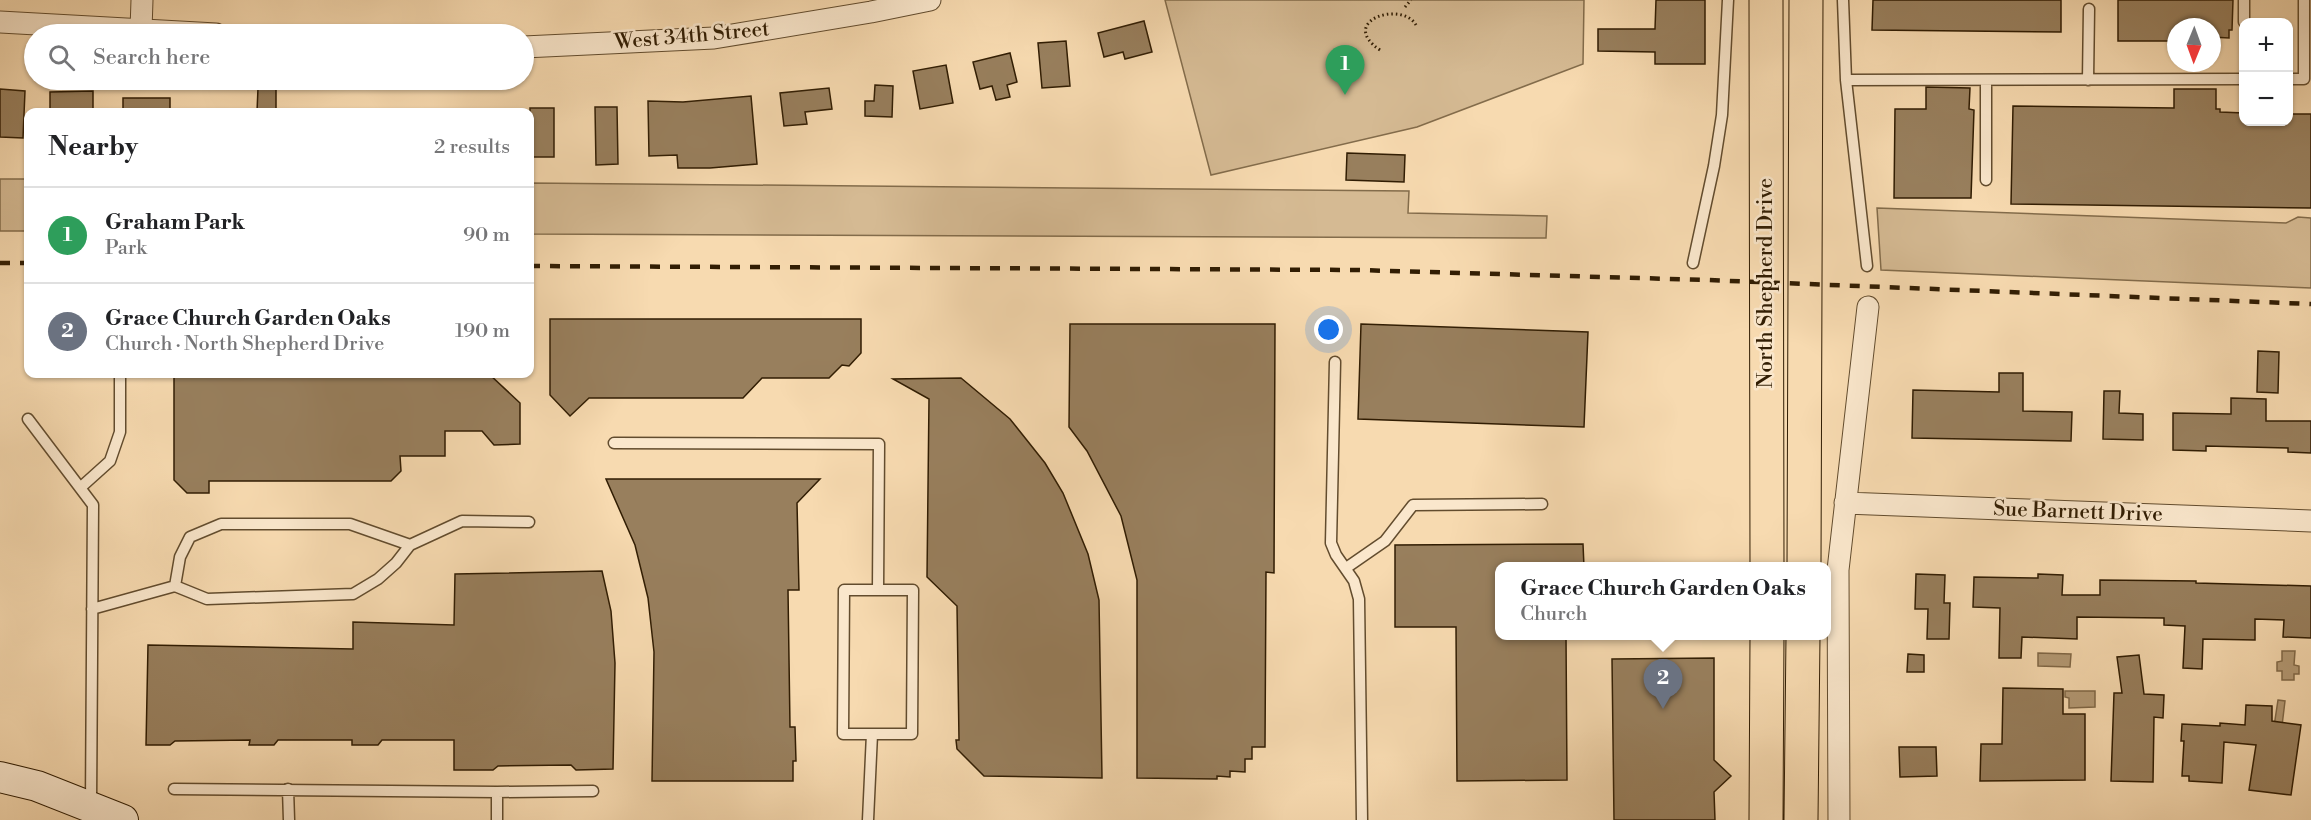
<!DOCTYPE html>
<html lang="en">
<head>
<meta charset="utf-8">
<style>
	:root { --surface:#fff; --page:#f2f2f2; --text:#202124; --muted:#757577; --line:#e0e0e0; --accent:#b45309 }
	body { margin:0; font-family:"Libre Bodoni",serif; background:var(--page); color:var(--text) }
	.controls { position:absolute; right:18px; top:18px; display:grid; overflow:hidden; border-radius:12px; box-shadow:0 2px 4px #0004 }
	.controls button { width:54px; height:54px; display:grid; place-items:center; padding:0; border:0; border-bottom:2px solid var(--line); background:var(--surface); color:var(--text); font:30px sans-serif }
	.compass { position:absolute; left:2167px; top:18px; width:54px; height:54px; border-radius:50%; background:var(--surface); box-shadow:0 2px 4px #0004; rotate:181deg }
	.you { position:absolute; left:1329px; top:330px; width:21px; height:21px; margin:-15px; border:4px solid #fff; border-radius:50%; background:#1a73e8; box-shadow:0 0 0 9px #1a73e833 }
	.badge { display:grid; place-items:center; width:39px; height:39px; border-radius:50%; background:var(--accent); color:#fff; font-size:20px; font-weight:700 }
	.pin { position:absolute; translate:-50% -50px; filter:drop-shadow(0 2px 3px #0008) }
	.pin::after { content:''; position:absolute; top:32px; width:21px; height:18px; background:inherit; clip-path:polygon(0 0,100% 0,50% 100%) }
	.popup { position:absolute; left:1495px; top:562px; width:336px; height:78px; box-sizing:border-box; display:grid; place-content:center; border-radius:12px; background:var(--surface); filter:drop-shadow(0 2px 4px #0005); font-size:20px; white-space:nowrap; color:var(--muted) }
	.popup b { font-size:22px; color:var(--text) }
	.popup::after { content:''; position:absolute; left:50%; top:100%; margin-left:-12px; border:12px solid transparent; border-top-color:var(--surface) }
	.list { margin:0; padding:0; list-style:none }
	h2 { display:flex; justify-content:space-between; align-items:center; height:78px; margin:0; padding:0 24px; font-size:26px }
	h2 small { font-size:20px; font-weight:400; color:var(--muted) }
	.list li { display:grid; grid-template-columns:39px 1fr auto; gap:18px; align-items:center; box-sizing:border-box; height:96px; padding:0 24px; border-top:2px solid var(--line) }
	.list b { display:block; font-size:22px; white-space:nowrap }
	.list p { margin:0; font-size:20px; white-space:nowrap; color:var(--muted) }
	.list em { font-size:20px; font-style:normal; color:var(--muted) }
	.icon { flex:none; width:33px; height:33px; fill:none; stroke:currentColor; stroke-width:2; stroke-linecap:round; stroke-linejoin:round }
	.map { position:relative; flex:none; width:2311px; height:820px; overflow:hidden }
	.search { position:absolute; background:var(--surface); box-shadow:0 2px 4px #0004; left:24px; top:24px; width:510px; height:66px; display:flex; align-items:center; gap:15px; box-sizing:border-box; padding:0 21px; border-radius:33px; color:var(--muted); font-size:22px }
	.panel { position:absolute; background:var(--surface); box-shadow:0 2px 4px #0004; left:24px; top:108px; width:510px; height:270px; border-radius:12px }
	.map>svg:first-child { display:block }
	.green { fill:#d5ba93; stroke:#836c4b; stroke-width:1.5 }
	.water { fill:#b49a75; stroke:#806847; stroke-width:1.5 }
	.building { fill:#987f5d; stroke:#311d03; stroke-width:1.5 }
	.lines { fill:none; stroke-linecap:round; stroke-linejoin:round }
	.lane-casing { stroke:#624c2e; stroke-width:13 }
	.street-casing { stroke:#624c2e; stroke-width:23 }
	.secondary-casing { stroke:#311d03; stroke-width:32 }
	.primary-casing { stroke:#311d03; stroke-width:35 }
	.path { stroke:#311d03; stroke-width:3; stroke-dasharray:1.5 3; stroke-linecap:butt }
	.lane { stroke:#fae7cc; stroke-width:10 }
	.street { stroke:#fae7cc; stroke-width:21 }
	.secondary { stroke:#fae7cc; stroke-width:30 }
	.primary { stroke:#f7dab0; stroke-width:33 }
	.rail { stroke:#311d03; stroke-width:4.5; stroke-dasharray:10 10; stroke-linecap:butt }
	.labels { text-anchor:middle; dominant-baseline:central; stroke-width:5; stroke-linejoin:round; paint-order:stroke }
	.street-label { font-size:21px; fill:#311d03; stroke:#fae7cc }
</style>
</head>
<body>
<div class="map">
<svg width="2311" height="820" viewBox="0 0 2311 820">
	<rect width="100%" height="100%" fill="#f7dab0"/>
	<filter id="stains"><feTurbulence type="fractalNoise" baseFrequency=".00333" numOctaves="4"/><feColorMatrix values="0 0 0 0 .2 0 0 0 0 .09 0 0 0 0 .02 0 0 0 .5 -.17"/></filter>
	<radialGradient id="worn" r=".72"><stop offset=".6" stop-color="#630" stop-opacity="0"/><stop offset="1" stop-color="#630" stop-opacity=".3"/></radialGradient>
	<!-- green -->
	<path class="green" d="M1165 0H1584L1583 64 1417 127 1211 175Z
		M0 179H28V231H0Z
		M530 183 1409 191 1408 213 1547 216 1546 238 530 234Z
		M1877 208 2286 223 2298 217 2311 218V288L1881 270Z"/>
	<!-- water -->
	<path class="water" d="M2282 651H2295L2294 665 2299 666V674H2294V680H2282V671H2277V662L2282 661Z
		M2038 653 2071 654 2070 667 2038 666Z
		M2065 691H2095V707L2069 708V698L2065 697Z
		M2278 700 2285 701 2281 734 2273 733Z"/>
	<!-- building -->
	<path class="building" d="M1656 0H1705V64H1655V52L1598 51V29H1655Z
		M1873 0H2061V32L1872 30Z
		M2118 0H2233L2232 30H2229V38L2212 37V27H2176V41H2118Z
		M1144 21 1152 52 1125 59 1123 52 1104 57 1098 33Z
		M1066 41 1070 86 1042 88 1038 43Z
		M1010 53 1017 82 1007 85 1010 97 996 100 992 86 980 89 973 62Z
		M946 65 953 103 920 109 913 71Z
		M875 85 893 86 892 117 865 116V101H874Z
		M1926 87 1970 88 1969 109 1974 110 1971 198H1894L1895 109H1926Z
		M258 88 276 89V112H257Z
		M829 88 832 109 805 112 807 124 784 126 780 93Z
		M0 89 25 91 23 138 0 137Z
		M2174 89H2216V109H2220V112L2244 113V122H2289V114H2311V208L2011 204 2013 106 2174 108Z
		M93 91V112H50V92Z
		M751 96 757 164 710 168H678L677 155 649 156 648 101 683 102Z
		M123 98H170V112H123Z
		M595 107H617L618 164 596 165Z
		M530 108H554V157H530Z
		M1347 153 1405 155 1404 182 1346 180Z
		M550 319H861V353L849 366 842 365 829 378H762L743 398H589L570 416 550 395Z
		M1070 324H1275L1274 573 1266 572 1265 747H1252V759H1245V772L1230 771V777L1217 776V779L1137 778V580L1121 516 1087 451 1069 427Z
		M1361 324 1588 332 1584 427 1358 419Z
		M2258 351 2279 352 2278 393 2257 392Z
		M1999 373H2023V411L2072 412 2071 441 1912 438 1913 390 1999 392Z
		M174 374H489L520 403V444L494 445 482 431H445V456H400L401 471 391 481H209V493H187L174 480Z
		M961 378 1010 419 1045 463 1063 493 1088 554 1099 600 1102 778 984 776 957 749 956 740H959L957 606 927 577 929 399 893 379Z
		M2104 391H2120L2119 413 2143 414V440L2103 439Z
		M2231 398 2266 399V421H2311V453L2288 452V448L2206 446V451L2173 450V413L2231 414Z
		M606 479H820L797 503 799 590H788L790 727H795L796 761H793V781H652L654 652 648 598 635 545Z
		M1583 544 1584 567H1500V636H1566L1567 780 1457 781 1456 627H1395V545Z
		M602 571 611 611 615 663 613 769 576 770 571 765 498 766 493 770H454V740H382L378 745H352V740H278L274 745H249L250 740 175 741 170 745H146L148 645 353 649V622L454 625 455 574Z
		M1916 574 1945 575 1944 603H1950L1949 639H1927L1928 609H1915Z
		M2038 574 2063 575 2062 595H2100V580L2196 581V583L2311 586V638L2283 637 2284 620 2255 619V640L2203 639 2202 669 2183 668 2185 626 2164 625V618L2077 617V639L2022 637 2021 658H1999L2000 608 1973 607 1974 577 2038 578Z
		M1908 654 1924 655V672H1907Z
		M2139 655 2144 694 2164 695 2163 718 2154 717 2153 782 2111 781 2114 693H2122L2117 657Z
		M1714 658V760L1731 776 1714 792 1715 820H1614L1612 659Z
		M2003 688 2063 689V714H2085V780L1980 781 1981 744H2002Z
		M2246 705 2272 706V721L2301 725 2291 795 2249 790 2256 745 2224 742 2222 783 2189 781V776H2182L2184 741H2181L2182 724 2220 726V723L2245 725Z
		M1899 747H1936L1937 776 1900 777Z"/>
	<g class="lines">
		<!-- lane casing -->
		<g class="lane-casing">
			<path id="lane" d="M1843 0 1846 80 1867 266
				M2244 0V22
				M2288 79H2304V0
				M1846 80 2244 79
				M2088 80 2089 9
				M1986 81V180
				M1693 263 1714 166 1722 115 1728 0
				M1335 362 1331 543 1336 555 1354 581 1359 599 1362 820
				M28 419 93 505 91 805
				M614 443 879 444 878 590
				M80 488 110 461 120 432V374
				M1346 568 1385 541 1413 505 1542 504
				M175 586 180 557 190 537 221 524H350L410 545 462 521 529 522
				M844 590H913L912 734H843Z
				M92 609 175 586 207 599 353 594 378 579 396 563 410 545
				M174 789 497 792 593 791
				M288 789 289 820
				M497 792V820
				M868 820 872 734"/>
		</g>
		<!-- street casing -->
		<g class="street-casing">
			<path id="street" d="M0 22 216 34
				M141 30 142 0
				M524 47 714 38 871 12 930 0
				M1845 503 2311 521
				M1839 820 1838 570 1868 307"/>
		</g>
		<!-- secondary casing -->
		<g class="secondary-casing">
			<path id="secondary" d="M0 777 37 786 123 820"/>
		</g>
		<!-- primary casing -->
		<g class="primary-casing">
			<path id="primary" d="M1766 0 1767 566
				M1804 566 1806 0
				M1766 820 1767 636
				M1801 820 1803 636"/>
		</g>
		<!-- path -->
		<path class="path" d="M1405 7 1411 0
			M1380 50C1337 21 1402 0 1416 25"/>
		<!-- lane -->
		<use href="#lane" class="lane"/>
		<!-- street -->
		<use href="#street" class="street"/>
		<!-- secondary -->
		<use href="#secondary" class="secondary"/>
		<!-- primary -->
		<use href="#primary" class="primary"/>
		<!-- rail -->
		<path class="rail" d="M0 263H28
			M530 266 1357 270 1707 280 2311 304"/>
	</g>
	<g class="labels">
		<!-- street labels -->
		<g class="street-label">
			<text transform="translate(692 36) rotate(-5)">West 34th Street</text>
			<text transform="translate(1766 283) rotate(-90)">North Shepherd Drive</text>
			<text transform="translate(2078 512) rotate(2)">Sue Barnett Drive</text>
		</g>
	</g>
	<rect width="100%" height="100%" filter="url(#stains)"/>
	<rect width="100%" height="100%" fill="url(#worn)"/>
</svg>
<div class="controls">
<button>+</button>
<button>−</button>
</div>
<svg class="compass" viewBox="-18 -18 36 36"><path d="M0-13l5 13h-10z" fill="#e53935"/><path d="M0 13l5-13h-10z" fill="#757577"/></svg>
<div class="you"></div>
<div class="pin badge" style="left:1345px;top:95px;background:#2e9e5b">1</div>
<div class="pin badge" style="left:1663px;top:709px;background:#6b7280">2</div>
<div class="popup"><b>Grace Church Garden Oaks</b>Church</div>
<div class="search"><svg class="icon" aria-label="search" viewBox="0 0 24 24"><circle cx="10" cy="10" r="6"/><path d="M15 15l6 6"/></svg>Search here</div>
<section class="panel">
<h2>Nearby<small>2 results</small></h2>
<ul class="list">
<li><span class="badge" style="background:#2e9e5b">1</span><div><b>Graham Park</b><p>Park</p></div><em>90 m</em></li>
<li><span class="badge" style="background:#6b7280">2</span><div><b>Grace Church Garden Oaks</b><p>Church · North Shepherd Drive</p></div><em>190 m</em></li>
</ul>
</section>
</div>
</body>
</html>
